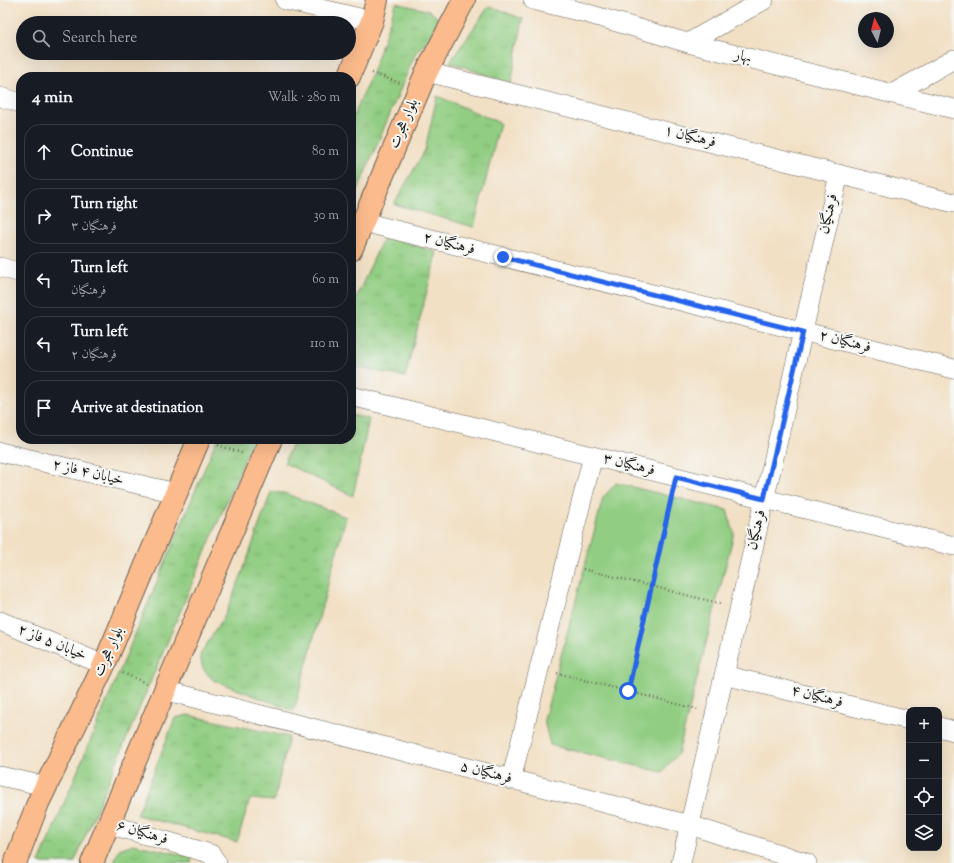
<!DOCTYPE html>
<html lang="en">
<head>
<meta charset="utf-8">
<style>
	:root { --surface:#171b24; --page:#242831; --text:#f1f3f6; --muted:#9ea1a6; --line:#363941 }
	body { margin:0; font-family:"Sorts Mill Goudy",Amiri,serif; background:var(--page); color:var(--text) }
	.controls { position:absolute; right:12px; bottom:12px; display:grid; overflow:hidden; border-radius:8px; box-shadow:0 4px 16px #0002 }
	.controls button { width:36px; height:36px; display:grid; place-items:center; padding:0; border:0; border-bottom:1px solid var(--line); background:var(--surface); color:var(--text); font:20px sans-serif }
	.compass { position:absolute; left:858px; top:12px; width:36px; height:36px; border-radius:50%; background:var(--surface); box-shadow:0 4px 16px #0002; rotate:353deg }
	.stop { position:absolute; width:12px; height:12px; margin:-9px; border:3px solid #2563eb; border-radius:50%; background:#fff }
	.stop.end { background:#2563eb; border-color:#fff; box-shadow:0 1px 4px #0008 }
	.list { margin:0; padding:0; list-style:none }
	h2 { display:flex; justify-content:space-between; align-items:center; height:52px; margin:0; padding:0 16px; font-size:17px }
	h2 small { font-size:13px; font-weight:400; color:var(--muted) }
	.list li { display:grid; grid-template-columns:26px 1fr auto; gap:12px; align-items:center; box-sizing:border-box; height:56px; margin:0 8px 8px; padding:0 8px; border:1px solid var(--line); border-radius:16px }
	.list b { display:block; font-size:15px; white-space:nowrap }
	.list p { margin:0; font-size:13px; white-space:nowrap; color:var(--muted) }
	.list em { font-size:13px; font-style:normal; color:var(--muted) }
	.icon { flex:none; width:22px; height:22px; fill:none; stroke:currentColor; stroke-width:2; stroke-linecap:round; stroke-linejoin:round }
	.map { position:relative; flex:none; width:954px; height:863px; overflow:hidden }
	.search { position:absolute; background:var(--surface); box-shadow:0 4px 16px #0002; left:16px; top:16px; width:340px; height:44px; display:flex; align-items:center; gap:10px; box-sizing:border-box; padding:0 14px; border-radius:22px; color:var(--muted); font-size:15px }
	.panel { position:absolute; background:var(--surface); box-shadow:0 4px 16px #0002; left:16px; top:72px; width:340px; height:372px; border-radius:16px }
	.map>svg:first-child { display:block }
	.grass { fill:url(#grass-tufts); stroke:#56744f }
	.park { fill:#91cd82; stroke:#56744f }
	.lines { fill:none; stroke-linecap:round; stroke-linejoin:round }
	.minor-casing { stroke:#676157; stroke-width:20 }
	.major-casing { stroke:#676157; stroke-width:24 }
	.path { stroke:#676157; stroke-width:2.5; stroke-dasharray:1 3; stroke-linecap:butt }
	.minor { stroke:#fff; stroke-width:19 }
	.major { stroke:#fbbb8c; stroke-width:22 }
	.route { stroke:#2563eb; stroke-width:5 }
	.labels { text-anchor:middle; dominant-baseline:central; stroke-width:4; stroke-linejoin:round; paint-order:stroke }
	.street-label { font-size:15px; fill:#1c1c1c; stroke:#f6f6f2 }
</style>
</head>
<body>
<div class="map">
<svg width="954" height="863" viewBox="0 0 954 863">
	<defs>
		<pattern id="grass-tufts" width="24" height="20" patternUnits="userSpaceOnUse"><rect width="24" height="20" fill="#91cd82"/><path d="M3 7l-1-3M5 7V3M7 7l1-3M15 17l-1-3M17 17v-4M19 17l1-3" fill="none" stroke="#7caf70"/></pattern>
	</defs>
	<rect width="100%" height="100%" fill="#f6f6f2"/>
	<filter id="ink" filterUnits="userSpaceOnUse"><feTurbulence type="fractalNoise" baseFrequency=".025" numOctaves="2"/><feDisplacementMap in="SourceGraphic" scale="8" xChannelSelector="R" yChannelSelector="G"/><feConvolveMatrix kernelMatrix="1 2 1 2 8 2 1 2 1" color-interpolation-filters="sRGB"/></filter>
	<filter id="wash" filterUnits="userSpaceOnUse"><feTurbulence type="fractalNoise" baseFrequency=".012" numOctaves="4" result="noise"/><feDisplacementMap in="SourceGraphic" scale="16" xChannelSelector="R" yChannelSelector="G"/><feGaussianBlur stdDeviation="0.9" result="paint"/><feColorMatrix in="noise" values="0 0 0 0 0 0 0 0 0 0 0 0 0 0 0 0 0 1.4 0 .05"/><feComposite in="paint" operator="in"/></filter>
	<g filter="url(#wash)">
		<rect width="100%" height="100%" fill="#f2e0c5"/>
		<!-- grass -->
		<path class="grass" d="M396 3 430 11 438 18 430 39 416 52 351 206V122L374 68Z
			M489 6 523 19 511 84 450 62Z
			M437 96 500 123 474 227 394 204 425 150Z
			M384 236 437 252 405 377 351 366V309Z
			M351 415 369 419 353 496 284 463 294 439H351Z
			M217 439H253L74 863H39Z
			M271 492 284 493 346 517 294 711 213 680 203 669 200 655 226 613 243 571Z
			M188 715 289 737 274 801 250 799 237 842 137 815 175 718Z
			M133 844 192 857 191 863H114L119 849Z"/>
		<!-- park -->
		<path class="park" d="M616 483 727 510 734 533 678 754 662 772 550 745 544 720 603 498Z"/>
	</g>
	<g filter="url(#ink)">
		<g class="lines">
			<!-- minor casing -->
			<g class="minor-casing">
				<path id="minor" d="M285 0 372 21
					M533 0 582 12 688 43 954 109
					M688 43 764 0
					M427 72 954 203
					M892 94 954 59
					M0 97 21 103
					M363 222 954 369
					M0 267 21 273
					M351 396 954 546
					M0 452 176 493
					M0 621 104 665
					M724 675 909 720
					M164 690 690 825 807 863
					M939 727 954 731
					M0 776 45 786
					M511 780 593 456
					M108 824 211 854 217 863
					M681 863 839 174"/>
			</g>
			<!-- major casing -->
			<g class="major-casing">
				<path id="major" d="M349 77 372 21 377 0
					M351 250 426 73 464 0
					M15 863 38 803 104 665 199 439
					M92 863 271 439"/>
			</g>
			<!-- path -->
			<path class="path" d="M372 73 400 83
				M218 445 244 454
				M583 569 722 604
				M123 673 146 683
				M557 673 697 709
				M628 691 672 495"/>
			<!-- minor -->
			<use href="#minor" class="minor"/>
			<!-- major -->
			<use href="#major" class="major"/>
		</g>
	</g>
	<g class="lines" filter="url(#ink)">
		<!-- route -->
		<path class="route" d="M503 257 803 332 764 499 676 477 628 691"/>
	</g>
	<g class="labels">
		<!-- street labels -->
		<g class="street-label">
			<text transform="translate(743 57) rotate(14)">بهار</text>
			<text transform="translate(404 124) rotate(-67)">بلوار هجرت</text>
			<text transform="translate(690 137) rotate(14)">فرهنگیان ۱</text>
			<text transform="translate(829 214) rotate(-77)">فرهنگیان</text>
			<text transform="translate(449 244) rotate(14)">فرهنگیان ۲</text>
			<text transform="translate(845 342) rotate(14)">فرهنگیان ۲</text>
			<text transform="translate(629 465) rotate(14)">فرهنگیان ۳</text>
			<text transform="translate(88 473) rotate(13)">خیابان ۴ فاز ۲</text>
			<text transform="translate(757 530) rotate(-77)">فرهنگیان</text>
			<text transform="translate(52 643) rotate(22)">خیابان ۵ فاز ۲</text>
			<text transform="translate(109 652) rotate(-66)">بلوار هجرت</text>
			<text transform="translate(817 697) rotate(14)">فرهنگیان ۴</text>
			<text transform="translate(486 773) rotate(14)">فرهنگیان ۵</text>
			<text transform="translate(142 833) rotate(16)">فرهنگیان ۶</text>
		</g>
	</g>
</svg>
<div class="controls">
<button>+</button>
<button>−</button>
<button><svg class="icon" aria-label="locate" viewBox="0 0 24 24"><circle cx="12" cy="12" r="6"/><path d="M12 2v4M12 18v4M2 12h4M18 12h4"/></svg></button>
<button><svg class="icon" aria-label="layers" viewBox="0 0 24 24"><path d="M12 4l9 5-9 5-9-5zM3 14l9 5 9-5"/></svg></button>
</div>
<svg class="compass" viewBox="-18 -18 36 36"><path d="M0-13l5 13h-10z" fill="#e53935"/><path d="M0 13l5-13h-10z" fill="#9ea1a6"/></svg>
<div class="stop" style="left:628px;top:691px"></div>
<div class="stop end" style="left:503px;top:257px"></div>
<div class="search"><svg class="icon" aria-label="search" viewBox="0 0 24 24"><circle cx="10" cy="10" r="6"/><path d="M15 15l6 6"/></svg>Search here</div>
<section class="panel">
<h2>4 min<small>Walk · 280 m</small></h2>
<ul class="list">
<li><svg class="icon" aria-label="ahead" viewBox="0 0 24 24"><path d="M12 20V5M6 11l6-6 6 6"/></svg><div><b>Continue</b></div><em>80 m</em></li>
<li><svg class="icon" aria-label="right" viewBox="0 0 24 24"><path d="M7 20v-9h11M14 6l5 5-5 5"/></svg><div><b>Turn right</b><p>فرهنگیان ۳</p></div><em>30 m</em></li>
<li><svg class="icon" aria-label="left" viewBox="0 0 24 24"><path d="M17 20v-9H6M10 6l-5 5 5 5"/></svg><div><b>Turn left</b><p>فرهنگیان</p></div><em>60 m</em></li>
<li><svg class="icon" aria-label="left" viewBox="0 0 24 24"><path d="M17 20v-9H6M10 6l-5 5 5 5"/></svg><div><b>Turn left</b><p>فرهنگیان ۲</p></div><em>110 m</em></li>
<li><svg class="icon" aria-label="arrive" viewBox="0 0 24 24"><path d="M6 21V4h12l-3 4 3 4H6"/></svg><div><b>Arrive at destination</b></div></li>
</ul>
</section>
</div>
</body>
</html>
